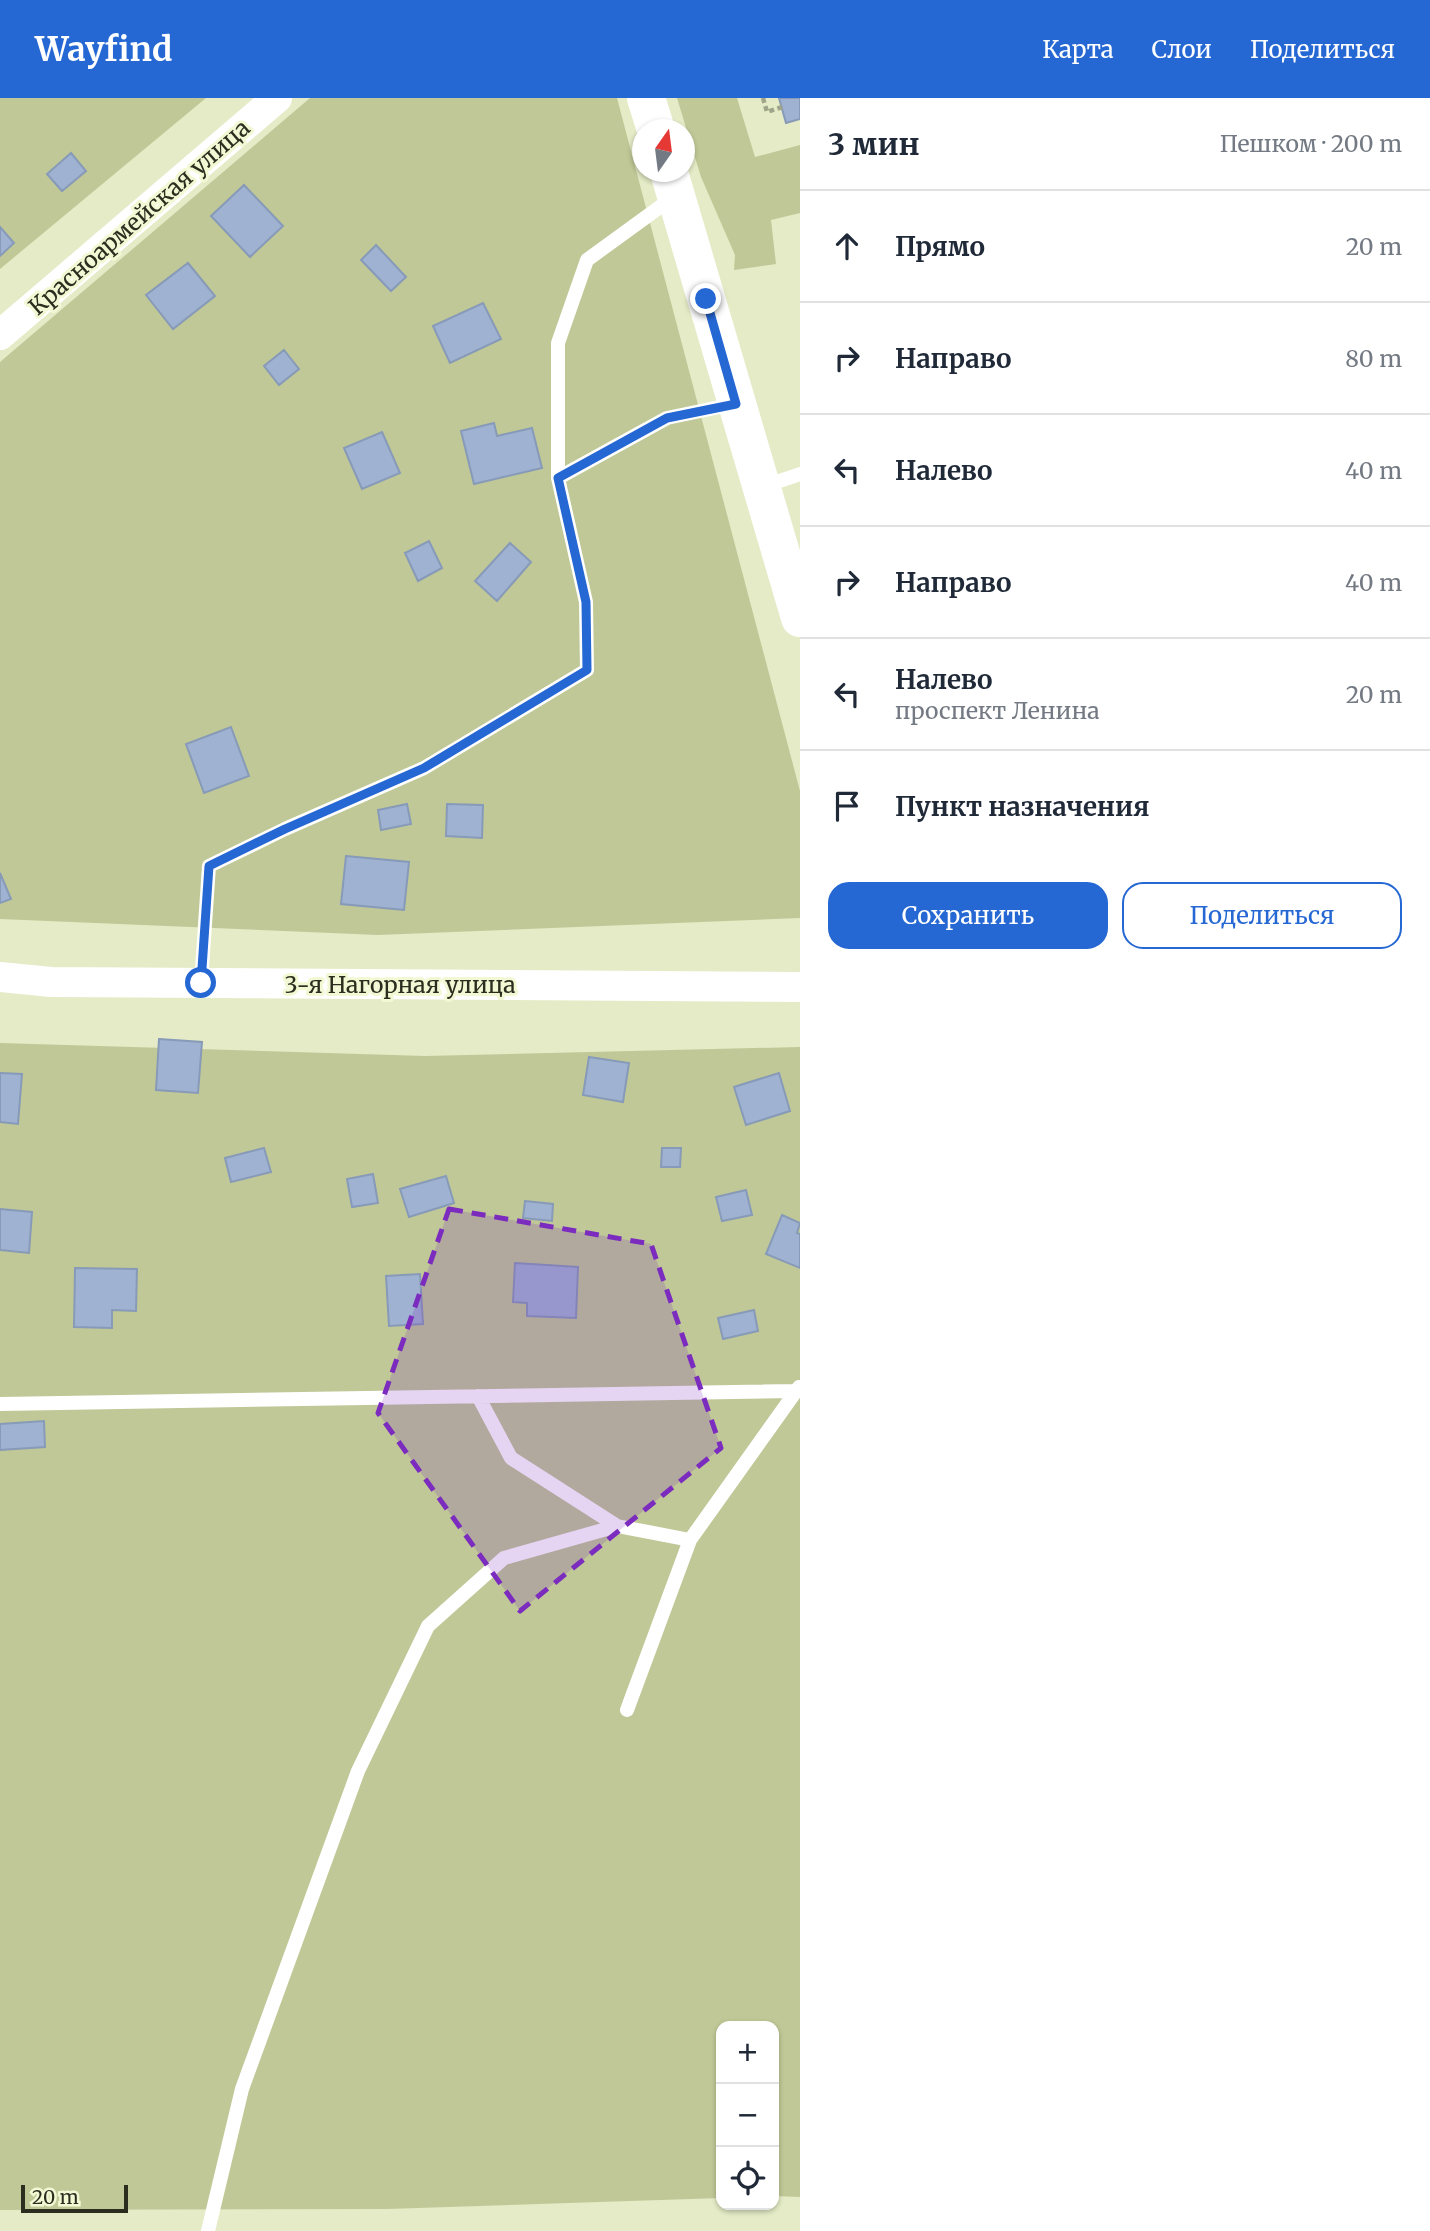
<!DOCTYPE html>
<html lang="ru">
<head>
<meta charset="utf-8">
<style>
	:root { --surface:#fff; --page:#f2f2f3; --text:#1f2937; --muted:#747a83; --line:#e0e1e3; --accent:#2567d3 }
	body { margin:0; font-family:Merriweather,serif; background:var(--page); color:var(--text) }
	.controls { position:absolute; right:21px; bottom:21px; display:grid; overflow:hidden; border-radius:14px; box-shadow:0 2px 5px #0004 }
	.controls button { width:63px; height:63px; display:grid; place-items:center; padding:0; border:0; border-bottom:2px solid var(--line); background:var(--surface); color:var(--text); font:35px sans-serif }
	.compass { position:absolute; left:632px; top:21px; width:63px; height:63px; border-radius:50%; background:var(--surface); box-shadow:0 2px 5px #0004; rotate:14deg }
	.scale { position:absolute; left:21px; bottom:18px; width:107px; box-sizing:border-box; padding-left:7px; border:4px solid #2b2d1f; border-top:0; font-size:19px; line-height:24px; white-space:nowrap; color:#2b2d1f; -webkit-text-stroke:5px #f1f8d3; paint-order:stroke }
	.stop { position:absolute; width:21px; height:21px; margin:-16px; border:5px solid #2567d3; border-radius:50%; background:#fff }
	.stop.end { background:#2567d3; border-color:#fff; box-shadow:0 2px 7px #0008 }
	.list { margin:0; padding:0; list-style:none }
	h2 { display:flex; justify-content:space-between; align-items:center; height:91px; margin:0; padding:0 28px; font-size:30px }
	h2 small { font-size:23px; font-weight:400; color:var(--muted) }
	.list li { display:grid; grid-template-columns:46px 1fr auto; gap:21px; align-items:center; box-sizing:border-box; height:112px; padding:0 28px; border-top:2px solid var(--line) }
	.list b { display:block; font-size:26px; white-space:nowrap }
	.list p { margin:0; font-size:23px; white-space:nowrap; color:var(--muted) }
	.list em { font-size:23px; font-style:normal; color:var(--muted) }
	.actions { display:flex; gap:14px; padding:21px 28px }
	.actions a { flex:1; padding:16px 0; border:2px solid var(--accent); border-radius:21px; text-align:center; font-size:24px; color:var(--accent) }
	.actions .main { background:var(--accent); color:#fff }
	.icon { flex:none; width:38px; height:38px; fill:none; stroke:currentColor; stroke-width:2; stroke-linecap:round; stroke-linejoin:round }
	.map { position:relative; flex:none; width:800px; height:2133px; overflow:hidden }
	header { display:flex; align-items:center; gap:42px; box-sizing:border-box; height:98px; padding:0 35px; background:var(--accent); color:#fff }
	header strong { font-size:33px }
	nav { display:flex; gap:38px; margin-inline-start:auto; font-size:24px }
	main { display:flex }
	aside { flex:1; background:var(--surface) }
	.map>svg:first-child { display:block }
	.green { fill:#c0c897 }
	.building { fill:#9fb2d1; stroke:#879ab8; stroke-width:2 }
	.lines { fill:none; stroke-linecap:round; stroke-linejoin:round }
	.path { stroke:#9fa588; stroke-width:4.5; stroke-dasharray:5 3.5; stroke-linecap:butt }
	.lane { stroke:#fff; stroke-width:14 }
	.street { stroke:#fff; stroke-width:30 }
	.secondary { stroke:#fff; stroke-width:38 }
	.route { stroke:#2567d3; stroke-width:9 }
	.marked { fill:#7b2cbf; fill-opacity:0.2; stroke:#7b2cbf; stroke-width:5; stroke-dasharray:14 9; stroke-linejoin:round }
	.labels { text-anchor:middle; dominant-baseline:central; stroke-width:6; stroke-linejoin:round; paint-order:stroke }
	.street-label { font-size:23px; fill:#2b2d1f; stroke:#f1f8d3 }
</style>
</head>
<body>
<header>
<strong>Wayfind</strong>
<nav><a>Карта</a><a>Слои</a><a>Поделиться</a></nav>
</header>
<main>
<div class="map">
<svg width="800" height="2133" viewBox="0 0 800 2133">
	<rect width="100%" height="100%" fill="#e4ebc6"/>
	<!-- green -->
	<path class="green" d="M0 0H206L0 171Z
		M310 0H617L800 693V820L378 837 0 821V264Z
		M677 0H737L755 59 800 47V115L771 122 776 166 734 172 735 157 701 79Z
		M0 945 425 958 800 949V2099L774 2098V1928H721V2100L387 2111 0 2112Z"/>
	<!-- building -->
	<path class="building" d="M779 0H800V21L786 25Z
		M71 55 86 73 62 93 47 76Z
		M244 87 283 128 250 159 211 118Z
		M0 129 14 145 0 158Z
		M376 147 406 179 391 193 361 162Z
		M188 165 215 198 173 231 146 197Z
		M483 205 501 241 450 265 433 228Z
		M284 252 299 271 279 287 264 268Z
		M494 325 497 338 532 330 542 370 474 386 461 333Z
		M382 334 400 375 362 391 344 350Z
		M429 443 442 470 418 483 405 455Z
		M510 445 531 464 497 503 475 483Z
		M231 629 249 678 204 695 186 646Z
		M407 706 411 726 381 732 378 712Z
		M447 706 483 707 482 740 446 738Z
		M346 758 409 764 404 812 341 806Z
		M0 775 11 801 0 805Z
		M159 941 202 944 198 995 156 992Z
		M589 959 629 965 623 1004 583 997Z
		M0 975 22 976 18 1026 0 1024Z
		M779 975 790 1013 746 1027 734 989Z
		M264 1050 271 1074 231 1084 225 1060Z
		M662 1050H681L680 1069H661Z
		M373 1076 378 1105 352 1109 347 1081Z
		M446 1078 454 1105 409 1119 400 1091Z
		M746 1092 752 1117 722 1123 716 1099Z
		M525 1103 553 1106 552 1123 523 1120Z
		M0 1111 32 1114 29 1155 0 1152Z
		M782 1117 800 1125 797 1135 800 1136V1170L766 1156Z
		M515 1165 578 1169 576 1220 527 1218V1205L513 1204Z
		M75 1170 137 1171 136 1213 112 1212V1230L74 1229Z
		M420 1176 423 1226 389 1228 386 1178Z
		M754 1212 758 1233 723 1241 718 1220Z
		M44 1323 45 1349 0 1352V1326Z"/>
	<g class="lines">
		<!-- path -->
		<path class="path" d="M763 0 767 14 782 9"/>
		<!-- lane -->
		<path class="lane" d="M558 380 667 320 734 306
			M762 389 800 376
			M201 885 209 768 285 731 424 670 587 572 586 504 558 380V245L587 162 675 98
			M478 1298 511 1360 617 1428 690 1442
			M0 1306 794 1293
			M627 1612 690 1442 799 1289
			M208 2133 242 1991 358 1673 428 1528 504 1460 617 1428"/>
		<!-- street -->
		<path class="street" d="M0 237 277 0
			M0 879 51 884 800 889"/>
		<!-- secondary -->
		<path class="secondary" d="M646 0 656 32
			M669 74 800 520"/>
	</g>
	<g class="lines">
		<!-- route -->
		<path class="route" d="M201 885 209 768 285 731 424 670 587 572 586 504 558 380 667 320 736 306 706 201"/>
	</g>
	<!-- marked area -->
	<path class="marked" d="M449 1111 651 1146 721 1350 520 1513 378 1315Z"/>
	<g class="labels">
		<!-- street labels -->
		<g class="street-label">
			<text transform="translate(139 119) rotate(-41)">Красноармейская улица</text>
			<text x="400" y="886">3-я Нагорная улица</text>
		</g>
	</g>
</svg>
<div class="controls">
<button>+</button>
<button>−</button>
<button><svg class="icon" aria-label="locate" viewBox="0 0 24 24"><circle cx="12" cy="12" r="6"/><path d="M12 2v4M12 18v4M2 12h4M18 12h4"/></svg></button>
</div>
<svg class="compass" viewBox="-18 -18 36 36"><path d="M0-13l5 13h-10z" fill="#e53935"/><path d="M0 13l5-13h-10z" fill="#747a83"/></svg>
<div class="scale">20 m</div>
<div class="stop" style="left:201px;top:885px"></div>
<div class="stop end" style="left:706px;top:201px"></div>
</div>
<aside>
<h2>3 мин<small>Пешком · 200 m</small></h2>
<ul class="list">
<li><svg class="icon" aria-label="ahead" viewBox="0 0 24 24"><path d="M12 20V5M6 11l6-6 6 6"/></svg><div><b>Прямо</b></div><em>20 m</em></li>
<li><svg class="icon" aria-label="right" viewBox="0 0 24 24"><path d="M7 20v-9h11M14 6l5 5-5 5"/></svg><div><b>Направо</b></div><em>80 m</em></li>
<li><svg class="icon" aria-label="left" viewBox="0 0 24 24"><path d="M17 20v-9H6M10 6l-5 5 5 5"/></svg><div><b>Налево</b></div><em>40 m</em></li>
<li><svg class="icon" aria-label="right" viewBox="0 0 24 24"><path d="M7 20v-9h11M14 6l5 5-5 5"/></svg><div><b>Направо</b></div><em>40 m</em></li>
<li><svg class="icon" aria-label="left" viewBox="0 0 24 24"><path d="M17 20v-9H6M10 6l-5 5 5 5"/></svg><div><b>Налево</b><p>проспект Ленина</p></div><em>20 m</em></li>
<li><svg class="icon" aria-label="arrive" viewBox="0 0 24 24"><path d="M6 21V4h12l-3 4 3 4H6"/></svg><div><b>Пункт назначения</b></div></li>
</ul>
<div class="actions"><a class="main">Сохранить</a><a>Поделиться</a></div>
</aside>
</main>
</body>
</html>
